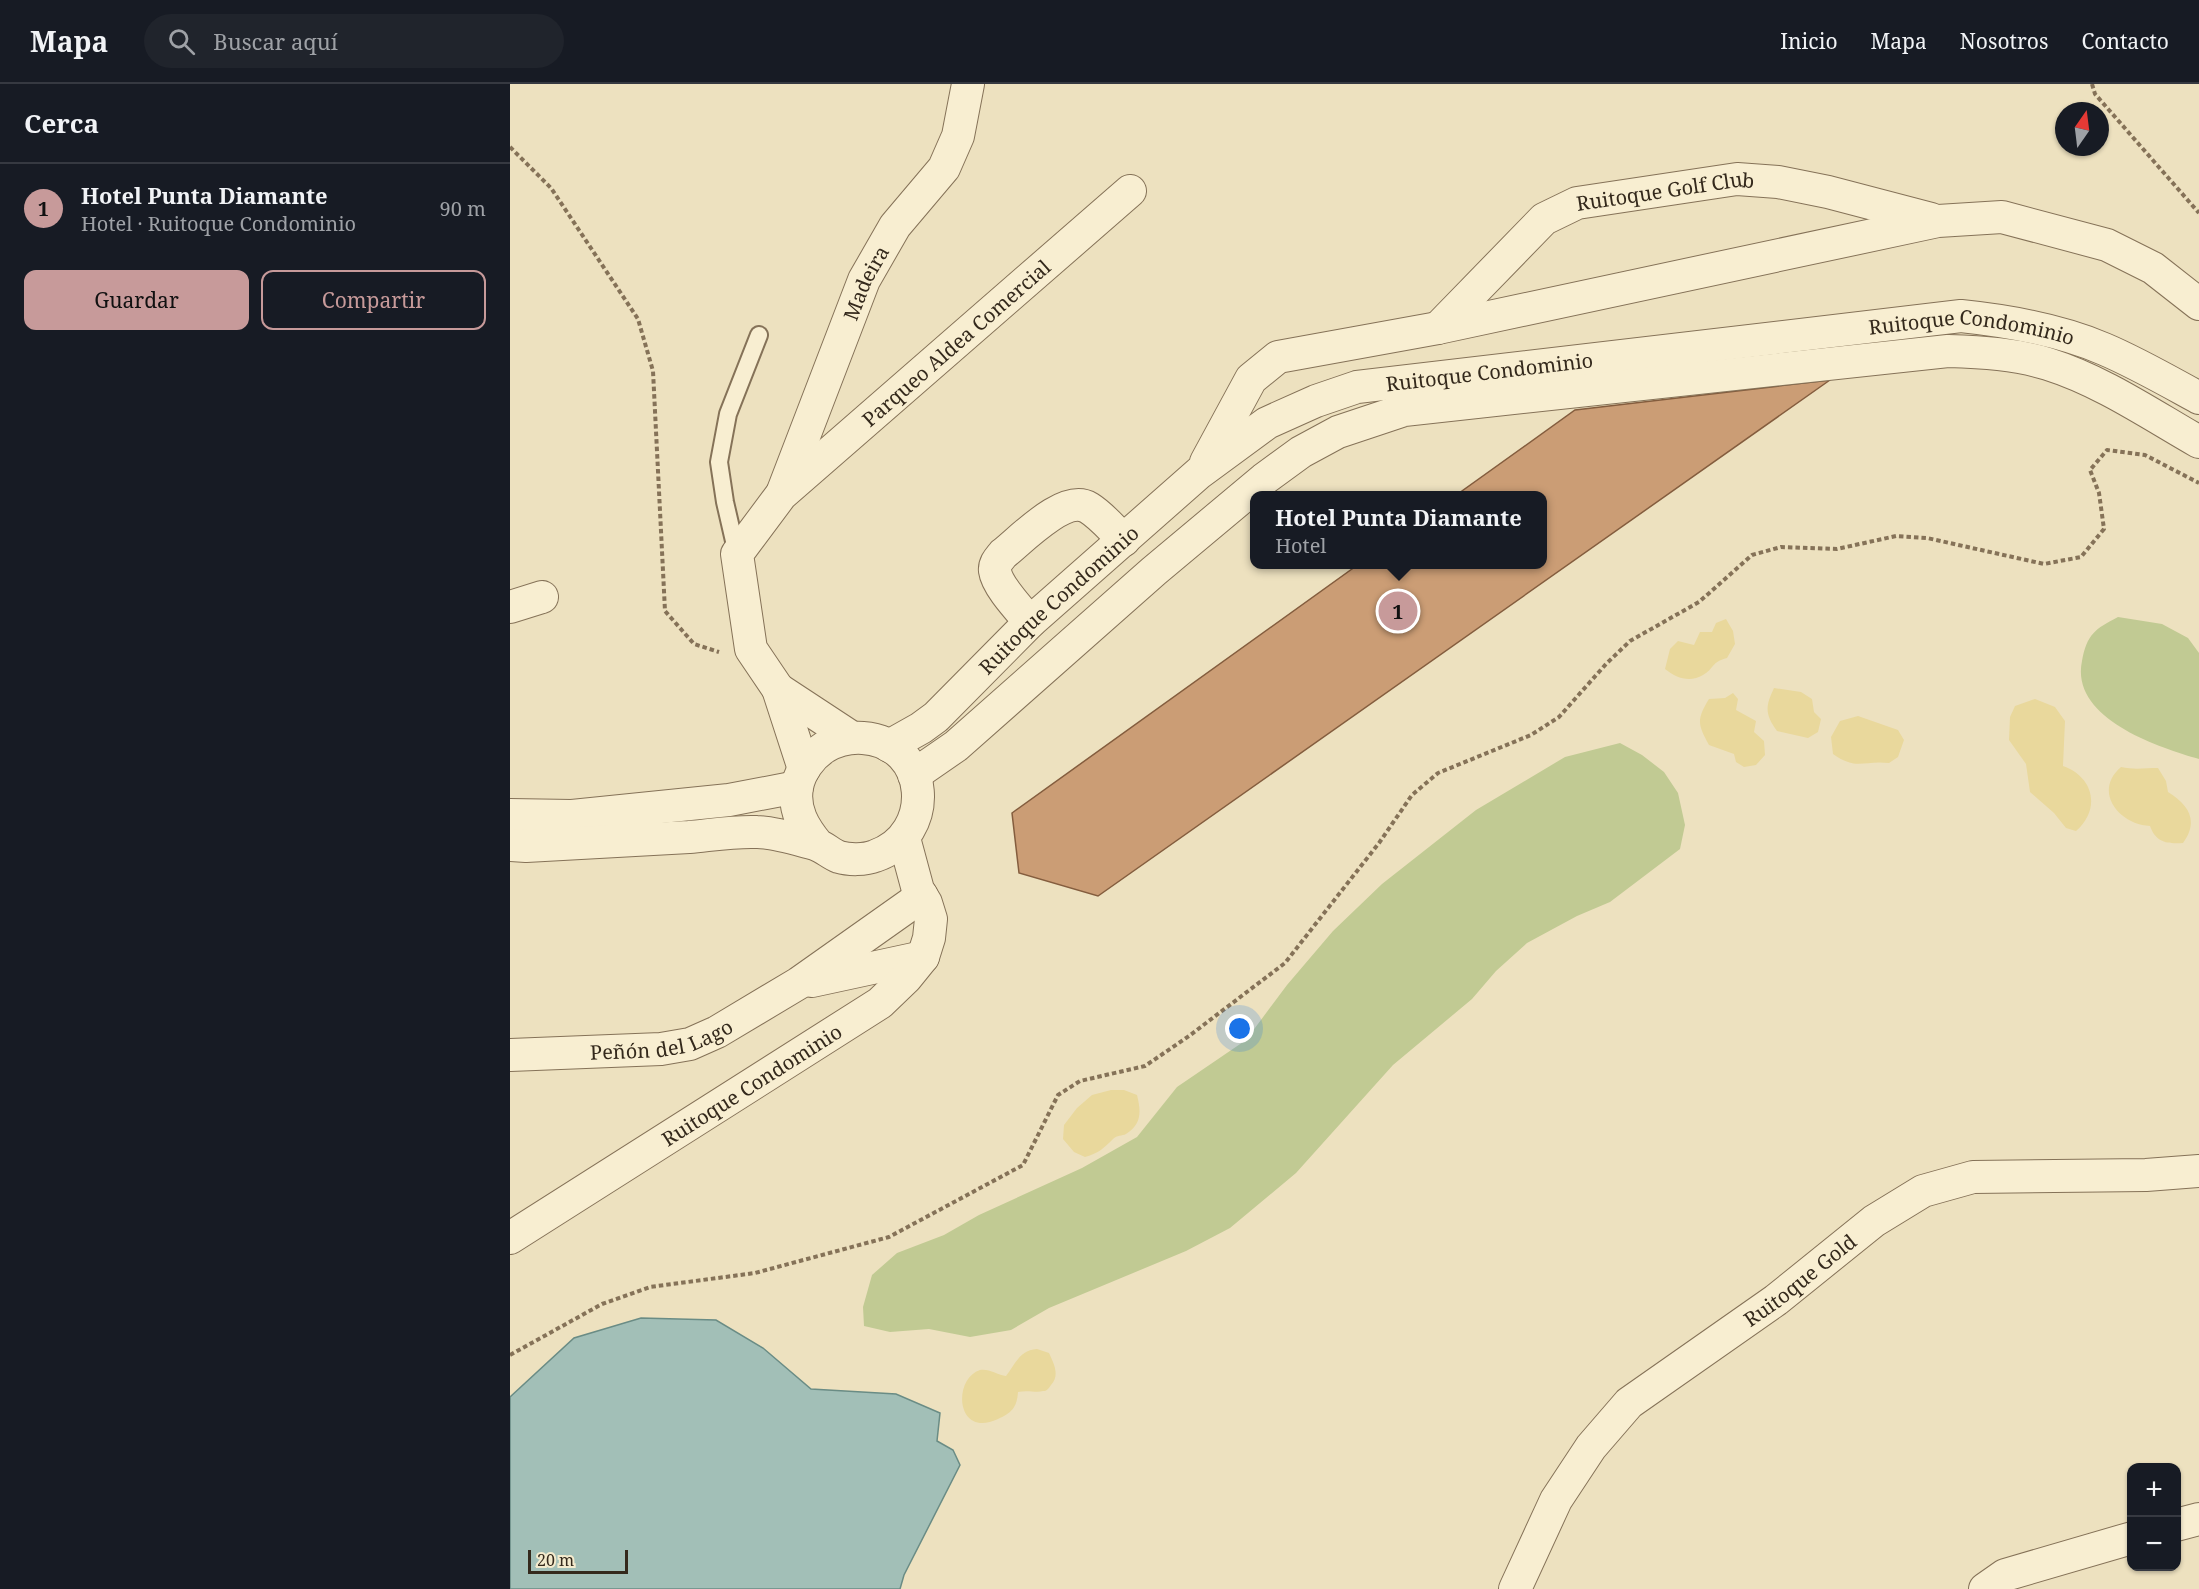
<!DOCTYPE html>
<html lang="es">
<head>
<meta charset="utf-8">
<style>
	:root { --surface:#171b24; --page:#20242c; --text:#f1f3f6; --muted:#9ea1a6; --line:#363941; --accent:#c79a9a }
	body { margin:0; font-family:"Noto Serif",serif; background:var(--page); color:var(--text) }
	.controls { position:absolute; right:18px; bottom:18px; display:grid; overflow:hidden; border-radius:12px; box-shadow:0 2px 4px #0004 }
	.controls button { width:54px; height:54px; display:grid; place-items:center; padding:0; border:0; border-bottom:2px solid var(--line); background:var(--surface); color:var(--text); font:30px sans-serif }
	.compass { position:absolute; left:1545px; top:18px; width:54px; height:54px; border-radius:50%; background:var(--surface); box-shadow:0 2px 4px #0004; rotate:14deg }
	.scale { position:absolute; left:18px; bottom:15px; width:100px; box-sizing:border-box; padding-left:6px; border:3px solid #34291c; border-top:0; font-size:16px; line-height:21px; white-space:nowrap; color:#34291c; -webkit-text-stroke:4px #f4ebce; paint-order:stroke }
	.you { position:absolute; left:730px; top:945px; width:21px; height:21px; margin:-15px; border:4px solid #fff; border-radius:50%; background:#1a73e8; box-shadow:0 0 0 9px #1a73e833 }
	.badge { display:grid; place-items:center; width:39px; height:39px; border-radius:50%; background:var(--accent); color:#111; font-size:20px; font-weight:700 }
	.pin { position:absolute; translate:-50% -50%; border:3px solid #fff; box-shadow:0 2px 6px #0006 }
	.popup { position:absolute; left:740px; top:407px; width:297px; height:78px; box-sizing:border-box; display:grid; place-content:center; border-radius:12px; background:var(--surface); filter:drop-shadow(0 2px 4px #0005); font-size:20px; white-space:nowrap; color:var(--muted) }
	.popup b { font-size:22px; color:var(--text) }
	.popup::after { content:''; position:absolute; left:50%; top:100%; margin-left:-12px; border:12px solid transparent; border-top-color:var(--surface) }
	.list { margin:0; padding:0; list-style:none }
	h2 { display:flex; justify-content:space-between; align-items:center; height:78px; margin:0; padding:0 24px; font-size:26px }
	h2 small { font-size:20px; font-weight:400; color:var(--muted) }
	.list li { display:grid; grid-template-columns:39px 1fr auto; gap:18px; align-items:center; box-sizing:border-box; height:90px; padding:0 24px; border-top:2px solid var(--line) }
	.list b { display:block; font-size:22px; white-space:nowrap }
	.list p { margin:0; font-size:20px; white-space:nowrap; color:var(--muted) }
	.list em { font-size:20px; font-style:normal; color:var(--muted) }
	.actions { display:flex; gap:12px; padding:18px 24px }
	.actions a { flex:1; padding:14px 0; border:2px solid var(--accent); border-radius:12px; text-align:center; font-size:21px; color:var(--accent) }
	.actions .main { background:var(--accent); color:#111 }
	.icon { flex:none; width:33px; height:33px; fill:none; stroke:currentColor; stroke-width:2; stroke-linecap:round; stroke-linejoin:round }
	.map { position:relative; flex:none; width:1689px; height:1505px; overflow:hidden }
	header { display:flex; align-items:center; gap:36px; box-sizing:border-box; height:84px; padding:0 30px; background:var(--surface); border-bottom:2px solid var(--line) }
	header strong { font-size:28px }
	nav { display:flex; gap:33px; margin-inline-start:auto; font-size:21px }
	.search { width:420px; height:54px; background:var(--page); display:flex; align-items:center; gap:15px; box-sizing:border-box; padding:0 21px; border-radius:33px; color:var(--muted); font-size:22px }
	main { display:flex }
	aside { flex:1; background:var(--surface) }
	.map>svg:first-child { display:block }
	.green { fill:#c1ca93 }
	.sand { fill:#e9d89c }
	.water { fill:#a2bfb7; stroke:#6a8c85; stroke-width:1.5 }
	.building { fill:#cb9d75; stroke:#845d3e; stroke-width:1.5 }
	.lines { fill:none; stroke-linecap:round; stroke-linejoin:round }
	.service-casing { stroke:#857258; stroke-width:20 }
	.minor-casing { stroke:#857258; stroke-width:34 }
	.path { stroke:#857258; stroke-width:4; stroke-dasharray:4.5 3; stroke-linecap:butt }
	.service { stroke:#f8eed1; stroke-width:16 }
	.minor { stroke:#f8eed1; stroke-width:32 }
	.labels { text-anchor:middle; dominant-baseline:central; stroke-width:4.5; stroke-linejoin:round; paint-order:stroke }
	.street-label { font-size:20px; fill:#34291c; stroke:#f4ebce }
</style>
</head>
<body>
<header>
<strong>Mapa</strong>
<div class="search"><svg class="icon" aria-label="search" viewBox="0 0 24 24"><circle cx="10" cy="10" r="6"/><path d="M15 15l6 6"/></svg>Buscar aquí</div>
<nav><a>Inicio</a><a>Mapa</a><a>Nosotros</a><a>Contacto</a></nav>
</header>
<main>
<aside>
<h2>Cerca<small></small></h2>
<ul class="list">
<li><span class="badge">1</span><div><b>Hotel Punta Diamante</b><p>Hotel · Ruitoque Condominio</p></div><em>90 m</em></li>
</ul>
<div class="actions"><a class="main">Guardar</a><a>Compartir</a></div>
</aside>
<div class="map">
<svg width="1689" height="1505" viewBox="0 0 1689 1505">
	<rect width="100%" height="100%" fill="#ede1bf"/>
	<!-- green -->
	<path class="green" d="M1608 533 1652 540 1678 554 1689 569V675C1647 663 1560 634 1572 577 1577 550 1585 545 1608 533Z
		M1110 659 1132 671 1154 688 1168 709 1175 741 1170 765 1100 818 1067 832 1017 859 986 887 962 915 883 981 786 1089 720 1144 676 1167 539 1224 501 1246 460 1253 419 1245 380 1248 354 1242 353 1223 362 1191 387 1169 434 1151 469 1131 572 1084 627 1053 667 1003 736 956 777 901 823 847 872 800 966 726 1055 673Z"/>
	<!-- sand -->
	<path class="sand" d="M1216 535 1223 547 1225 560 1217 574C1201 578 1204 585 1193 591 1180 599 1166 594 1155 585L1160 565 1168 557 1184 561 1190 548H1202L1206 539Z
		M1264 604 1291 608 1302 615 1304 628 1311 635 1308 648 1298 654 1267 647C1255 630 1255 623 1264 604Z
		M1223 609 1228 615 1226 626 1246 637 1244 648 1254 657 1255 671 1246 681 1234 683 1226 678 1224 670 1199 661C1188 641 1186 636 1199 615L1215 614Z
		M1525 615 1545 623 1555 637 1553 682C1584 693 1591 725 1566 747L1556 744 1544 729 1520 708 1516 680 1499 656 1500 633 1505 622Z
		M1348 632 1388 646 1394 656 1388 673 1379 679C1353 676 1347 687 1323 670L1321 653 1330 637Z
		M1611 683C1624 686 1635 684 1648 684L1656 697 1658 708C1679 721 1689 737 1673 759 1658 760 1646 759 1640 742 1610 741 1582 708 1611 683Z
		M601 1006H614L627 1011C631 1027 632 1040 616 1050 612 1052 607 1051 603 1055 594 1064 589 1069 575 1073L564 1068 553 1055 554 1041 567 1024 582 1011Z
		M527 1265 539 1269C544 1280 550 1291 541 1301 538 1305 537 1307 533 1307 527 1309 518 1306 508 1308 507 1323 502 1329 488 1335 446 1355 442 1295 470 1286 478 1284 488 1291 496 1292 506 1279 510 1266 527 1265Z"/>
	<!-- water -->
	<path class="water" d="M131 1234 206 1236 253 1264 301 1305 386 1310 430 1329 427 1357 443 1366 450 1381 394 1491 390 1505H0V1313L64 1254Z"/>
	<!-- building -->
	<path class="building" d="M1320 296 588 812 509 789 502 729 849 480H1032V412H945L1065 326Z"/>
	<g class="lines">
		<!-- service casing -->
		<g class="service-casing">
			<path id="service" d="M227 470 215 418 209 378 218 330 249 251"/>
		</g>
		<!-- minor casing -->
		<g class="minor-casing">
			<g id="minor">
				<path id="s1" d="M928 244 1034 135 1067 119 1227 95 1268 98 1318 108 1421 135"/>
				<path d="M696 378 741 295 768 273 928 244 1428 137 1492 133 1597 161 1643 184 1689 220"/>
				<path id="s2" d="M273 407 354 196 385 142 434 84 448 52 458 0"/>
				<path d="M0 523 32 513"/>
				<path d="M520 538C510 526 487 502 485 487 484 480 489 475 493 470 511 456 555 409 579 424 592 432 603 446 614 456"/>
				<path d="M268 605 341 653"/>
				<path id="s3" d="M379 662 411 644 426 633 520 538 689 389 757 339 806 317 847 303 1451 232C1499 237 1550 246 1594 265 1627 279 1658 297 1689 314"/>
				<path id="s4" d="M294 685 268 605 241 565 227 470 271 411 620 107"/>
				<path d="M404 691 446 662 644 487 754 395 791 368 828 348 894 326 1438 267C1472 268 1506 270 1538 280 1592 297 1640 330 1689 358"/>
				<path d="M0 731 62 732 219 716 287 703"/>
				<path d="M0 761 16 762C70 759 125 756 179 753 201 751 225 747 247 748 264 748 289 756 305 760 314 763 321 770 329 773 339 776 355 776 365 772 427 751 421 659 353 654 339 653 327 656 315 663 301 672 290 687 287 703 283 726 294 744 308 761"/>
				<path d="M302 897 413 873"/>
				<path id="s5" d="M0 971 151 965 180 960 207 948 289 899 412 812"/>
				<path id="s6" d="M0 1154 370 919 396 894 413 873 419 854 421 835 416 819 408 806 394 754"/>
				<path d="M1666 1441 1689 1435"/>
				<path id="s7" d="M1005 1505 1046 1416 1081 1363 1119 1319 1266 1216 1364 1137 1413 1107 1463 1093 1636 1091 1689 1087"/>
				<path d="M1475 1505 1495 1491 1622 1454"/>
			</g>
		</g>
		<!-- path -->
		<path class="path" d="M1582 0 1585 10 1689 129
			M0 63 41 104 128 235 143 287 155 527 184 560 209 568
			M0 1271 92 1220 140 1203 245 1189 379 1153 513 1081 548 1011 570 997 635 982 679 952 775 879 869 759 902 711 928 689 1021 651 1049 633 1096 580 1120 557 1189 518 1242 471 1271 463 1327 465 1386 452 1417 454 1534 480 1571 473 1594 445 1589 409 1580 386 1597 366 1635 371 1689 399"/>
		<!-- service -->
		<use href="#service" class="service"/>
		<!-- minor -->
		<use href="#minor" class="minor"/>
	</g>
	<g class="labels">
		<!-- street labels -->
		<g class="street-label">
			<text stroke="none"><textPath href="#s1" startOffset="278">Ruitoque Golf Club</textPath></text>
			<text stroke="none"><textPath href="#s2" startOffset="224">Madeira</textPath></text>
			<text stroke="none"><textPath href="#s3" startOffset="1215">Ruitoque Condominio</textPath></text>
			<text stroke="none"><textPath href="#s4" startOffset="534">Parqueo Aldea Comercial</textPath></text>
			<text stroke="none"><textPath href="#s3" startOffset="729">Ruitoque Condominio</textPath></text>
			<text stroke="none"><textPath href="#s3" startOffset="225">Ruitoque Condominio</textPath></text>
			<text stroke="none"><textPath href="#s5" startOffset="153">Peñón del Lago</textPath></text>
			<text stroke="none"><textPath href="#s6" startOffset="286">Ruitoque Condominio</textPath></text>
			<text stroke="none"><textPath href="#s7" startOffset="430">Ruitoque Gold</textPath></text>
		</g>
	</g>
</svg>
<div class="controls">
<button>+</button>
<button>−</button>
</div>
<svg class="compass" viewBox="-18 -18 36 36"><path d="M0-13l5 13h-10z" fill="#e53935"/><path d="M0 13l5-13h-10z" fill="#9ea1a6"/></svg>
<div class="scale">20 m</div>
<div class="you"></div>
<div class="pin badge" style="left:888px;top:527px">1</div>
<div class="popup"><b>Hotel Punta Diamante</b>Hotel</div>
</div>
</main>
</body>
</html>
